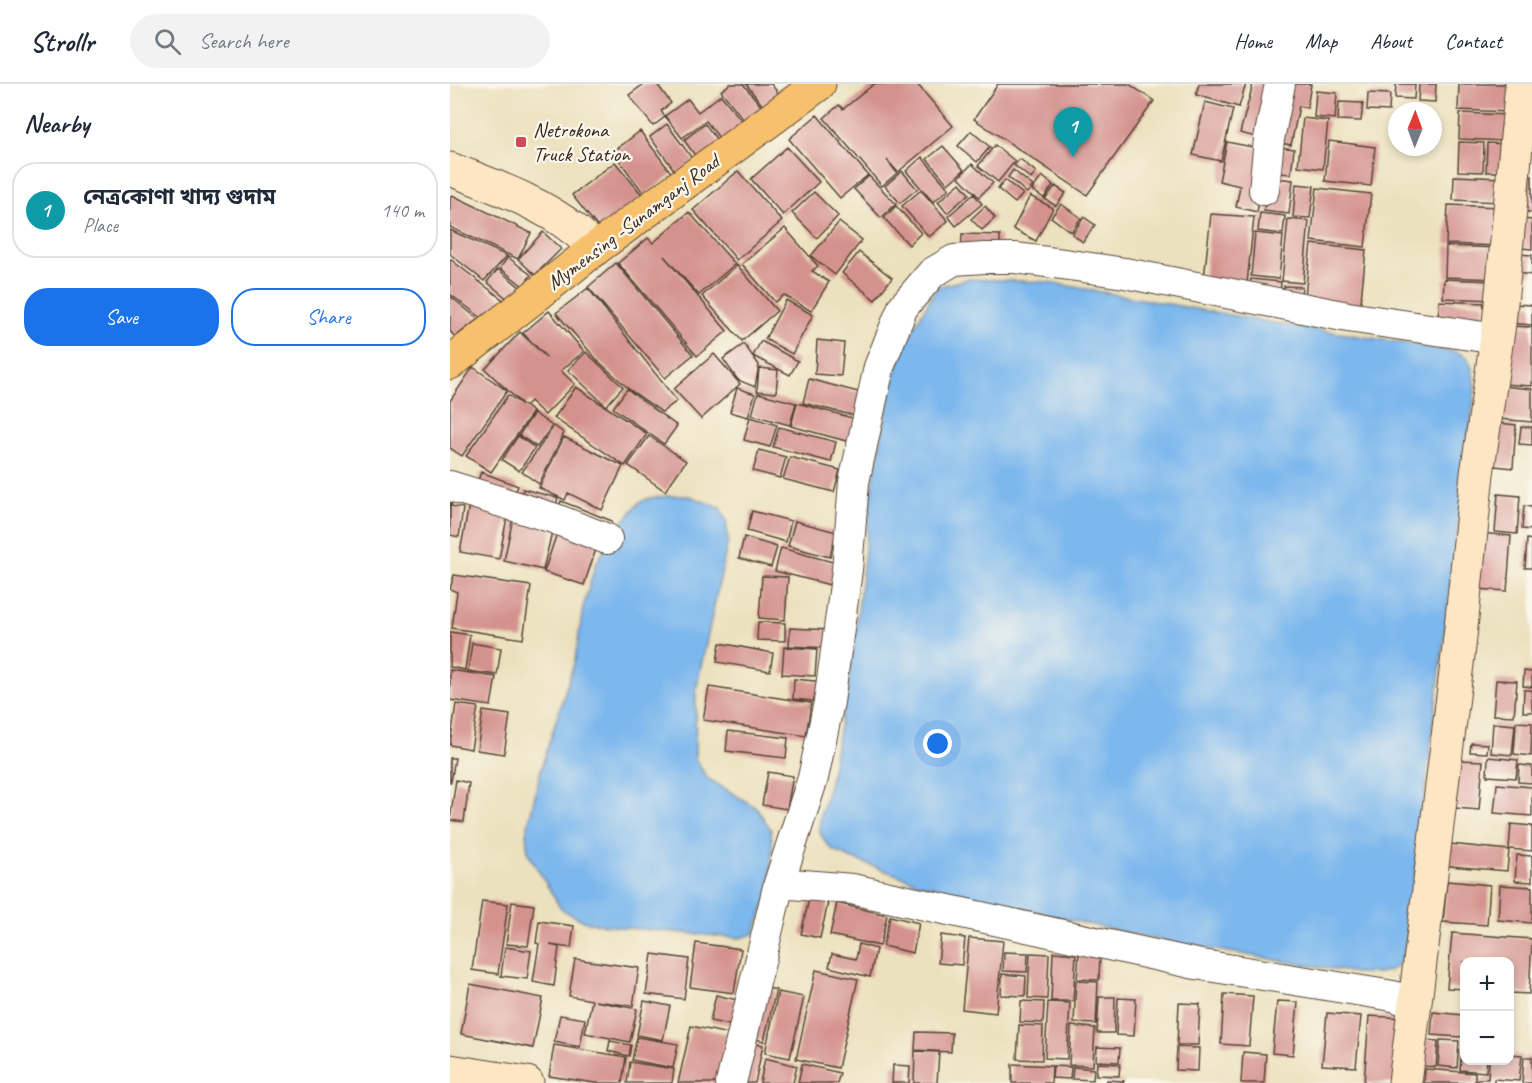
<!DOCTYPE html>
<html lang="en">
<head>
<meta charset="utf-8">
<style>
	:root { --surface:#fff; --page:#f2f2f3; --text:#1f2937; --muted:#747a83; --line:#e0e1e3; --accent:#1a73e8 }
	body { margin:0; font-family:Caveat,"Noto Sans Bengali",sans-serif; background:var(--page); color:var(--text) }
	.controls { position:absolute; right:18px; bottom:18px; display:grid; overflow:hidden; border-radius:12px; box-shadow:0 3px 9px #0003 }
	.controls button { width:54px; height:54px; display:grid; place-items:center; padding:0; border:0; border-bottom:2px solid var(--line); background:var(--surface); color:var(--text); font:30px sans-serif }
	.compass { position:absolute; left:938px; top:18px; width:54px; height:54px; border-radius:50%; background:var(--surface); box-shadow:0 3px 9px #0003; rotate:1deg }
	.you { position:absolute; left:488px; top:660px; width:21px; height:21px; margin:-15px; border:4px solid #fff; border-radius:50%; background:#1a73e8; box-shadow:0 0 0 9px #1a73e833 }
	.badge { display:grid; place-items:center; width:39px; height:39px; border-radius:50%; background:var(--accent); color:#fff; font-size:20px; font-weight:700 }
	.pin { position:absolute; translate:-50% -50px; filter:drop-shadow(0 2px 3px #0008) }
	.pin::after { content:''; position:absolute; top:32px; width:21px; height:18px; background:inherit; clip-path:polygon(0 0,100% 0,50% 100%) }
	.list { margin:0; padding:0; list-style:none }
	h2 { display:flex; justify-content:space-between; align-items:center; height:78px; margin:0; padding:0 24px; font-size:26px }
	h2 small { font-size:20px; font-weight:400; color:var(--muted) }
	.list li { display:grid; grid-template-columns:39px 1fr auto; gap:18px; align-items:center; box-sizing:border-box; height:96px; margin:0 12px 12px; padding:0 12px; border:2px solid var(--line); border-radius:24px }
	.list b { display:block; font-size:22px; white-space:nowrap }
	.list p { margin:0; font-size:20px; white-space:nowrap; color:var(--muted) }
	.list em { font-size:20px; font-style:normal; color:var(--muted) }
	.actions { display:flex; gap:12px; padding:18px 24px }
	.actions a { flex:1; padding:14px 0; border:2px solid var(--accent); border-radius:24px; text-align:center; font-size:21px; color:var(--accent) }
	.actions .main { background:var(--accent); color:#fff }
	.icon { flex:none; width:33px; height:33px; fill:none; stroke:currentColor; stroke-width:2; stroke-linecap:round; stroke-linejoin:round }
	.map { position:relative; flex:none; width:1082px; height:999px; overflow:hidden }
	header { display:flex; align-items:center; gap:36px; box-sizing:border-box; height:84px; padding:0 30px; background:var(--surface); border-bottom:2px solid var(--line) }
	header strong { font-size:28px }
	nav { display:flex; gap:33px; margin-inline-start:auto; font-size:21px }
	.search { width:420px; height:54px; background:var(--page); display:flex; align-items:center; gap:15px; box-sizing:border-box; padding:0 21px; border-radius:33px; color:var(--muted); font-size:22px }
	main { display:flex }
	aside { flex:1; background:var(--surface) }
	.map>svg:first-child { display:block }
	.water { fill:#7bb7ed; stroke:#5b7086; stroke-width:1.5 }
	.building { fill:#d4928e }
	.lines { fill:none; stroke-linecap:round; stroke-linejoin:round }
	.street-casing { stroke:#564536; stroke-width:32 }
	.secondary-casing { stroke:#564536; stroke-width:35 }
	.primary-casing { stroke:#564536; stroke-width:35 }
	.street { stroke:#fff; stroke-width:30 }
	.secondary { stroke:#fce6c4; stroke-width:33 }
	.primary { stroke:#f7c06c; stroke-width:33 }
	.poi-dot { fill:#d1495b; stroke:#fbf7ec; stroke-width:2 }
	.labels { text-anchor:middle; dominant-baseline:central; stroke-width:4.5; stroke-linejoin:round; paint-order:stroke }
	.poi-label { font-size:21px; fill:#3b2a1e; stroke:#fbf7ec; text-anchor:start }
	.street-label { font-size:21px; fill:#3b2a1e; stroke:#fbf7ec }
</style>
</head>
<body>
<header>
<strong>Strollr</strong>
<div class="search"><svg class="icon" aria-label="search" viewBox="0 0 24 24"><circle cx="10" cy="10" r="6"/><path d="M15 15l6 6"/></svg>Search here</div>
<nav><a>Home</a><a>Map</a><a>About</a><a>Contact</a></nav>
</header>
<main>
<aside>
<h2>Nearby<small></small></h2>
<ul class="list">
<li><span class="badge" style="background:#0f9aa8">1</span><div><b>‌নেত্র‌কোণা খাদ্য গুদাম</b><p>Place</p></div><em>140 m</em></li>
</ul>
<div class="actions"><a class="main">Save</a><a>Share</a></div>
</aside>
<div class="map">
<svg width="1082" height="999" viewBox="0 0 1082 999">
	<rect width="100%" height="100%" fill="#fbf7ec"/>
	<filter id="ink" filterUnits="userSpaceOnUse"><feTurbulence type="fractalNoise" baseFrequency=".0167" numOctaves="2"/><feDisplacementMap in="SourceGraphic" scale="12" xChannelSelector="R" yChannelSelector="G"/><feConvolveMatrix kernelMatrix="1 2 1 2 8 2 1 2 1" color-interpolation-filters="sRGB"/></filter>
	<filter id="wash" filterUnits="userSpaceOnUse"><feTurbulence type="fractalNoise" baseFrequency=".008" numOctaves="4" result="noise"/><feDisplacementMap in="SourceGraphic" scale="24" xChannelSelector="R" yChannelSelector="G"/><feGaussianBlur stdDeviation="1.35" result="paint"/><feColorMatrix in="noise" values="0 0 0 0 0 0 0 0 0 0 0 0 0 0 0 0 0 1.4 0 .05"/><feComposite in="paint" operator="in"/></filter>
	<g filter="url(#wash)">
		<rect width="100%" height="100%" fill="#ece1be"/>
		<!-- water -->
		<path class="water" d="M518 195 597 198 818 238 979 263 1006 268 1017 273 1023 287 1025 306 956 860C954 865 953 874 950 878 942 892 918 889 905 889L718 858 616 835 469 799 403 775 383 766 377 760 370 749V733L380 697 404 561 422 404 442 300 453 263 487 203Z
			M218 412H240L270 424 276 436 278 457 246 606 245 675 257 694 307 724 321 746 322 761 320 807 304 850 290 854 168 843 136 838 111 825 78 769 76 750 91 685 125 576 133 524 146 479 176 434 190 418 200 414Z"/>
		<g id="blocks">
			<!-- building -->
			<path class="building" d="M194 0H207L221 19 211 27 215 33 203 42 179 11Z
				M280 0H293L315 27 298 41 271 7Z
				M296 0H321L333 15 317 27Z
				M424 0H467L503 42 448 88 437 76 447 89 432 102 374 34 389 21 393 25Z
				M548 0H679L704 17 637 111 524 35Z
				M749 0H796L789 23 746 11Z
				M803 0H822L814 55 790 49Z
				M832 0H861L857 24 849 22 841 61 821 57Z
				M946 0H965L964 15 945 14Z
				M969 0H986L985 18 968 17Z
				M1009 0H1062L1061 28 1008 26Z
				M866 7 887 9 885 35 864 33Z
				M918 9 940 10 939 27 917 26Z
				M271 11 296 42 273 59 256 37 232 54 215 32 238 15 248 28Z
				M755 18 783 25 771 77 743 71Z
				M889 18 913 19 911 37 888 36Z
				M1010 29 1058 31 1057 57 1009 55Z
				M367 31 418 91 390 114 339 55Z
				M853 34 878 37 873 85 848 82Z
				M217 40 244 77 227 90 200 53Z
				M255 40 271 61 249 77 234 56Z
				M190 47 222 90 195 111 163 68Z
				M521 47 540 63 527 78 508 62Z
				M879 57 925 63 921 102 875 97Z
				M777 58 818 66 807 128 786 123 790 102 769 97Z
				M1009 58 1034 59 1033 88 1008 87Z
				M1037 59 1058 60 1057 88H1036Z
				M545 61 565 77 548 98 528 82Z
				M493 62 514 86 498 100 477 75Z
				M821 62 844 65 841 90 818 88Z
				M337 63 369 98 333 131 301 95Z
				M472 73 499 105 483 118 456 87Z
				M570 75 586 88 581 95 564 81Z
				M165 78 193 112 150 146 122 111Z
				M522 80 543 99 529 113 509 93Z
				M563 86 583 102 577 109 558 93Z
				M288 87 332 137 287 176 243 126Z
				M452 87 467 105 450 119 435 102Z
				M419 92 446 120 431 134 404 105Z
				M592 92 603 101 594 114 582 106Z
				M1004 92 1052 94 1051 118 1003 116Z
				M1078 92H1082V128H1075Z
				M818 93 843 96 839 130 814 127Z
				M555 96 573 110 565 119 548 105Z
				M510 99 519 110 497 129 488 118Z
				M846 100 864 102 860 134 843 133Z
				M605 102 616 109 606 122 595 115Z
				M867 104 921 110 915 163 861 157Z
				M471 106 498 137 479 153 452 122Z
				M364 108 388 132 367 154 342 129Z
				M524 110 532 120 506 142 498 132Z
				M2 111 81 149 68 175 0 143V114Z
				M580 112 603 124 586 157 563 145Z
				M611 120 631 134 621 148 601 133Z
				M998 121 1051 123 1049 162 996 160Z
				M446 122 471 149 459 161 434 134Z
				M535 122 545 134 532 146 521 135Z
				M239 128 285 180 249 211 214 172 277 247 247 272 168 179 198 154 203 159Z
				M810 129 835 132 833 150 808 147Z
				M761 130 804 133 797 199 754 195Z
				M634 133 645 141 633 158 622 150Z
				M838 135 859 137 853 199 832 197Z
				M1072 135 1082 136V165L1070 164Z
				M389 138 412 156 385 191 361 172Z
				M335 144 368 182 362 187 379 198 361 227 334 211 325 218 292 180Z
				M0 146 57 172 34 197 0 170Z
				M93 148 111 165 85 191 68 175Z
				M805 149 833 152 829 195 801 192Z
				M512 150 550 151V170L511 169Z
				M861 160 916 166 910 226 854 220Z
				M996 162 1048 164 1047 195 995 193Z
				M409 168 442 194 425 216 392 189Z
				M1068 170 1082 171V191L1066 189Z
				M58 173 81 191 73 202 50 184Z
				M0 175 53 216 37 238 0 210Z
				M166 179 243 271 215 294 138 203Z
				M287 181 327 227 292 257 252 212Z
				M48 185 71 204 59 216 37 198Z
				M801 195 831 198 830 211 799 207Z
				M994 195 1044 197V216L993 214Z
				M834 202 852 203 850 218 832 216Z
				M138 204 227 317 212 328 179 305 148 277 106 229Z
				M0 212 28 235 5 253 0 247Z
				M336 216 363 231 342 270 315 255Z
				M989 217 1034 219V243L988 241Z
				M1060 220 1082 221V241L1058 239Z
				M99 227 134 267 111 287 125 300 95 331 80 317 75 322 83 328 41 388 16 372 58 311 74 322 35 285 70 248 97 274 73 249Z
				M1058 242 1082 243V302L1053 300Z
				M367 256 394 259 391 292 365 290Z
				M311 257 348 277 340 291 303 272Z
				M294 260 309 281 305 303 288 296 273 275Z
				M136 268 173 303 156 322 118 286Z
				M264 270 290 300 251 335 224 305Z
				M23 283 57 307 12 372 0 364V317Z
				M309 284 328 286 326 309 307 307Z
				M359 295 412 309 406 332 353 319Z
				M1052 302 1082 305V338L1049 335Z
				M126 303 197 350 175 382 104 334Z
				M287 304 305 310 298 333 280 328Z
				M177 305 227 342 214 360 163 324Z
				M308 309 346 319 340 341 302 331Z
				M347 319 406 335 400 358 341 342Z
				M84 329 102 342 87 363 69 351Z
				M300 333 327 341 320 363 294 356Z
				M1049 339 1066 341 1063 384 1045 382Z
				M104 342 114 349 89 400 72 388Z
				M329 343 386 358 381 378 323 363Z
				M1071 343H1082V361L1069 360Z
				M68 352 85 364 69 387 52 376Z
				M199 352 236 377 215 407 178 381Z
				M114 353 173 382 152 426 118 409 115 416 89 404Z
				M309 366 336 373 330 394 303 387Z
				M340 373 390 386 384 408 333 395Z
				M31 388 68 402 60 419 24 408Z
				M0 405 5 407 1 422 13 424 9 453 0 451Z
				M73 405 108 414 103 430 69 422Z
				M1048 410 1070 412 1067 450 1045 448Z
				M20 416 59 423 49 475 10 468Z
				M111 417 162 437 156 451 105 431Z
				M1074 422 1082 423V446L1072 445Z
				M302 427 341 437 336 458 297 447Z
				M64 429 104 439 93 486 54 477Z
				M345 437 386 448 380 473 338 462Z
				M109 443 149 456 134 501 94 488Z
				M1030 449 1061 452 1057 507 1026 505Z
				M294 453 327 463 321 483 289 474Z
				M1077 455 1082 456V484H1075Z
				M331 464 394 481 388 503 325 487Z
				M4 491 81 502 73 555 2 544 7 508 0 505Z
				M312 492 338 493 335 536 309 534Z
				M308 538 335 539V557L307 556Z
				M340 544 379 546 378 564 339 562Z
				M0 548 20 551 15 586 0 583Z
				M22 559 51 564 47 591 18 587Z
				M270 559 323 569 320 587 267 578Z
				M334 563 367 565 365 592 332 590Z
				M0 586 46 593 41 622 0 616Z
				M1074 587 1082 588V603L1073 602Z
				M344 595 375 598 373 618 343 615Z
				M1046 596 1067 597 1064 632 1043 631Z
				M259 603 361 619 356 652 253 636Z
				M1074 606H1082V628H1073Z
				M6 620 28 623 21 665 0 661Z
				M33 627 60 631 54 670 27 666Z
				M1066 638 1082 639 1081 672 1064 670Z
				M1043 639 1065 641 1062 671 1041 669Z
				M278 647 338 654 336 674 276 667Z
				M1021 659 1038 660 1037 669 1020 668Z
				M1038 673 1068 676 1066 694 1037 692Z
				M0 674H5L1 698H0Z
				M1008 676 1033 677 1029 726 1005 724Z
				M1069 681 1082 682V699L1068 698Z
				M318 688 343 692 337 725 312 721Z
				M6 696 19 699 14 738 0 736Z
				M1047 700 1082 703V732L1044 729Z
				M1061 740 1082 742V767L1059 765Z
				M990 759 1059 766 1057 787 988 781Z
				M1067 771 1082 772V798L1065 797Z
				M997 797 1040 801 1037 841 993 838Z
				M1050 801 1082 803V839L1048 836Z
				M361 806 380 810 370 854 351 850Z
				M32 817 58 820 48 890 22 886Z
				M62 818 84 821 78 862 56 860Z
				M387 819 437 831 430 862 380 851Z
				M440 832 469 839 463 869 433 862Z
				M89 837 124 842 121 864 100 861 109 863 104 902 83 898 89 860 86 859Z
				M1002 849 1082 855 1079 910 1060 909V878H1014V905L997 904Z
				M491 851 515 854 512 881 488 879Z
				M519 854 553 857 546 929 512 925Z
				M246 859 291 865 284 909 240 903Z
				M409 860 426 865 420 893 379 883 382 870 406 875Z
				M55 863 81 867 77 895 51 892Z
				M554 868 578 869 577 888 553 887Z
				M603 868 626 870 623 917H601Z
				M580 869 599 870 597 915 578 914Z
				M629 869 650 870 649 896 627 895Z
				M202 870 239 875 234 915 196 910Z
				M125 875 189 884 183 922 145 917 187 925 180 958 135 949 142 916 119 912Z
				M366 886 408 895 388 984 346 975Z
				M552 890 576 892 575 912 551 911Z
				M626 897 648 898 646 940 624 939Z
				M20 900 93 914 83 964 11 950Z
				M305 901 326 906 314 957 294 953Z
				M328 908 354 913 340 974 315 969Z
				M774 910 803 912 799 962 771 960Z
				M266 911 300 919 295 944 260 937Z
				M649 913H665L664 949H647Z
				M668 914 686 915 684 952 666 951Z
				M194 917 220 922 213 956 187 951Z
				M571 917 594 918 593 939 570 938Z
				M827 917 848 918 843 971 822 969Z
				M598 918 620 919 617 975 595 974Z
				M729 919 750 920 748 961H727Z
				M983 928 1013 931 1012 953 981 951Z
				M877 929 911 932 906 983 872 981Z
				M110 931 135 935 130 963 104 958Z
				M919 932 954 934 949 999H914Z
				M569 941 593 942 592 976 567 975Z
				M241 942 284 951 273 999H228Z
				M621 942 645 944 643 982 619 981Z
				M466 948 502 949 501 968 465 966Z
				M187 953 228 960 223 984 182 976Z
				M973 956 988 957 986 983 971 982Z
				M990 956 1009 957 1007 984 988 982Z
				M160 957 181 961 179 972 158 967Z
				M292 957 313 961 305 999H283Z
				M104 961 176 973 172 999H145L99 992Z
				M647 963 670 964 669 978 646 977Z
				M727 963 749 964 748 987 726 986Z
				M1012 963H1014V976H1037L1036 988 1010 986Z
				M465 967 489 968 487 999H464Z
				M793 968 816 970 814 999H791Z
				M1060 970 1072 971 1069 997 1044 995V999H1026L1027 995H1038L1039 976H1060Z
				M1074 973H1082V999H1072Z
				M315 974 347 982 343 999H310Z
				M180 978 224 985 222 999H177Z
				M647 979 670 980 669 992 646 991Z
				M352 980 390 989 387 999H348Z
				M562 980 602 982 601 999H562Z
				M443 981 460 982 459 999H442Z
				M603 982 621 983 620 995 602 994Z
				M623 983 644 985 643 996 622 995Z
				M975 985 1025 989V999H974Z
				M657 996 674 997 673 999H656Z"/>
		</g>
	</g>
	<g filter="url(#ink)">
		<use href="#blocks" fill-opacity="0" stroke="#564536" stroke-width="1.5"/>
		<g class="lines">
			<!-- street casing -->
			<g class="street-casing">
				<path id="street" d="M814 106 819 55 830 0
					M0 402 103 434 157 455
					M329 799 402 805 746 880 943 912 964 919
					M281 999 329 799 363 694 379 618 397 486 404 398 429 283 453 223 482 189 504 176 535 174H565L613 180 675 189 898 233 1047 255"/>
			</g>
			<!-- secondary casing -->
			<g class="secondary-casing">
				<path id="secondary" d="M0 85C41 101 90 118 125 146 132 151 138 159 145 165
					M0 987 77 999
					M955 999 1008 572 1027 390 1049 240 1072 0"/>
			</g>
			<!-- primary casing -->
			<g class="primary-casing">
				<path id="primary" d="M0 279 145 165 369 0"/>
			</g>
			<!-- street -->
			<use href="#street" class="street"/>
			<!-- secondary -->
			<use href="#secondary" class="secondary"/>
			<!-- primary -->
			<use href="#primary" class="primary"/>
		</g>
	</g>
	<!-- markers -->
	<rect class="poi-dot" x="65" y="52" width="12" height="12" rx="3"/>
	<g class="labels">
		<!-- poi labels -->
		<g class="poi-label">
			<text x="83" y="46">Netrokona<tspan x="83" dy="24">Truck Station</tspan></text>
		</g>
		<!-- street labels -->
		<g class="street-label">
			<text transform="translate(183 138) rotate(-37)">Mymensing -Sunamganj Road</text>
		</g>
	</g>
</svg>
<div class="controls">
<button>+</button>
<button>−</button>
</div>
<svg class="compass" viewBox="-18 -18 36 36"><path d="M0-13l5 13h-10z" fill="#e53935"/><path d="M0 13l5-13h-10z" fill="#747a83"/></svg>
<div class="you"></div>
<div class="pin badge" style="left:623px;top:73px;background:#0f9aa8">1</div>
</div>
</main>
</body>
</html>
